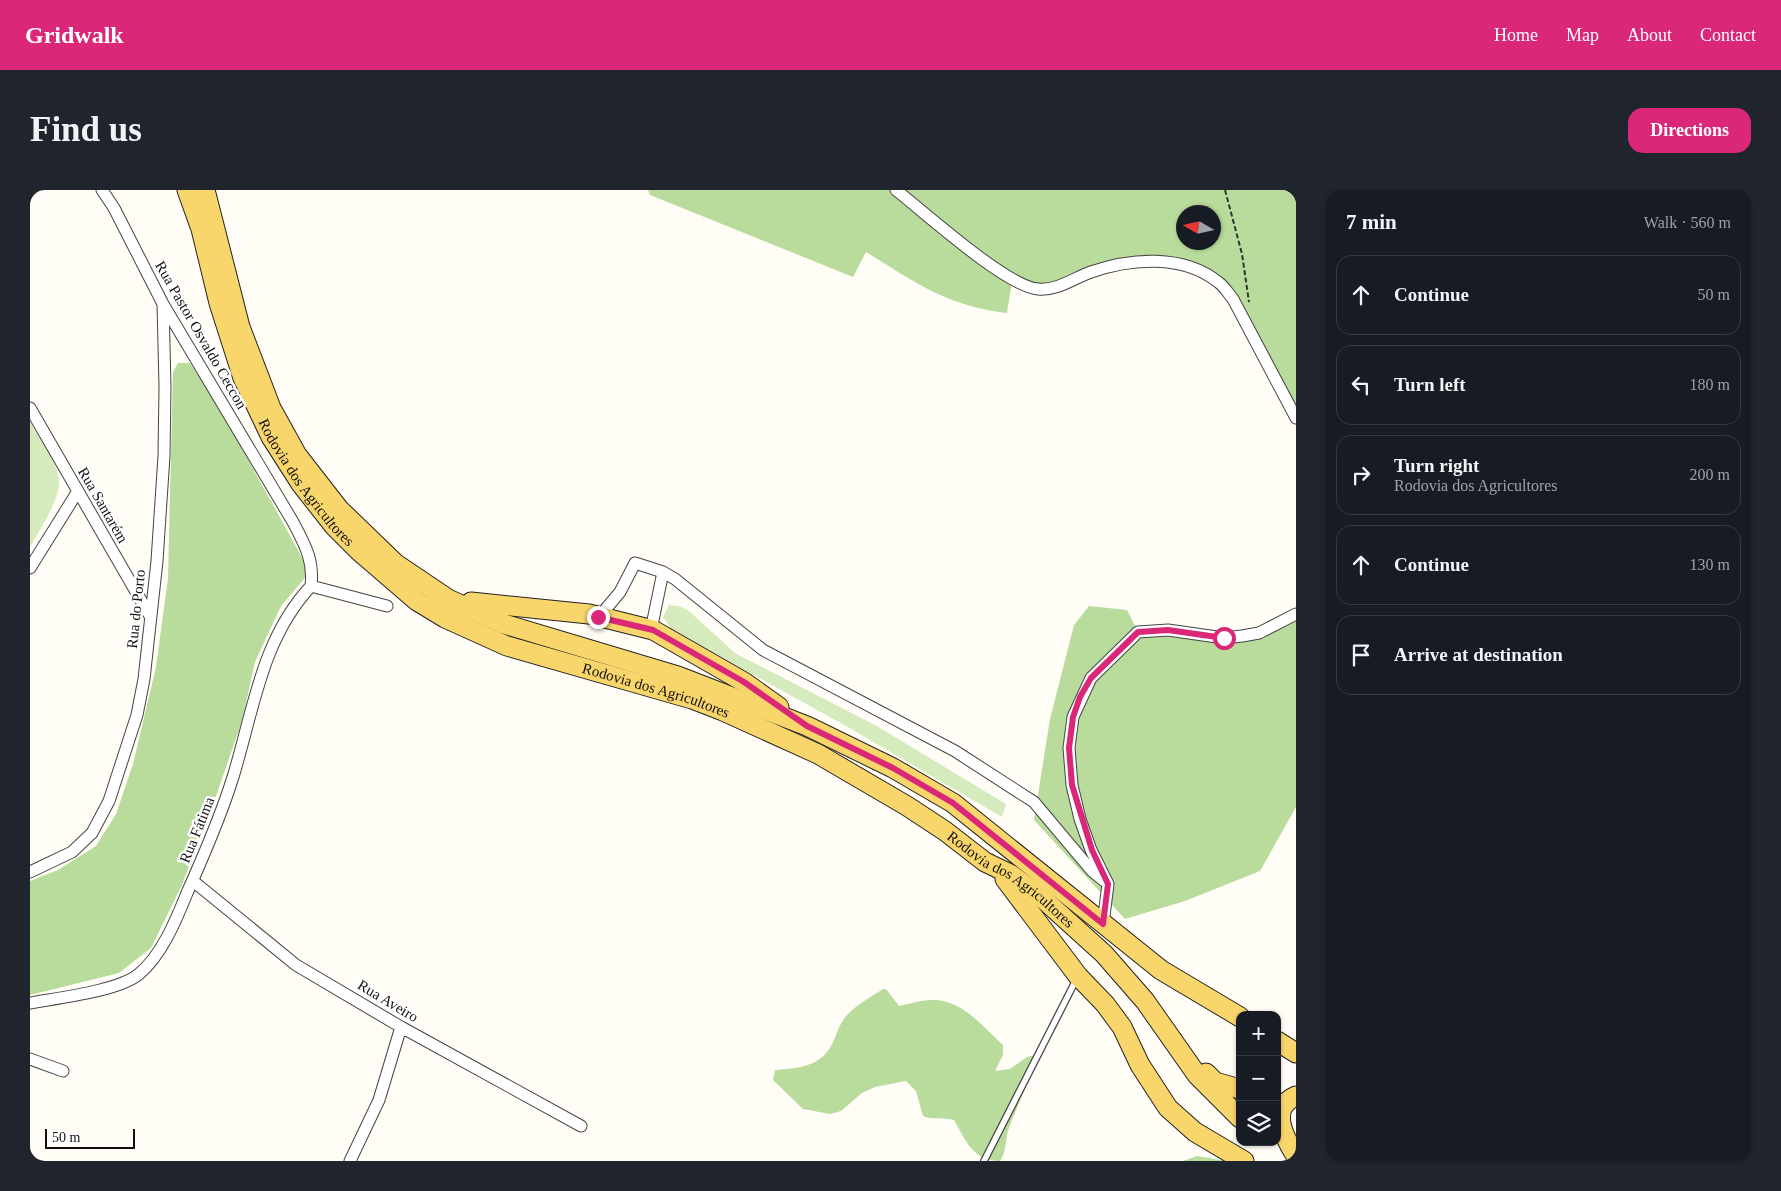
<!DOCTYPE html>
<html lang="en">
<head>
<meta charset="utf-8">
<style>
	:root { --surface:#171b24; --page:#20242c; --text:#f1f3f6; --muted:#9ea1a6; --line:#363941; --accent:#db2777 }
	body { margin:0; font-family:Georgia,serif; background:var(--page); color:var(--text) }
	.controls { position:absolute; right:15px; bottom:15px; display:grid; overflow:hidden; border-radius:10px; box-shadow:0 1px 4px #0004 }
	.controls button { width:45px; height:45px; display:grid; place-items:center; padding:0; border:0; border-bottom:1px solid var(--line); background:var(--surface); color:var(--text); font:25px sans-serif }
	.compass { position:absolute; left:1146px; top:15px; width:45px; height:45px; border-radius:50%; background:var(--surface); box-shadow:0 1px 4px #0004; rotate:279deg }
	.scale { position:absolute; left:15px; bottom:12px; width:90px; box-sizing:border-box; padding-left:5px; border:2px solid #111; border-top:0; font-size:14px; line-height:18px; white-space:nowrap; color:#111; -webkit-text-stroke:4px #fff; paint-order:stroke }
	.stop { position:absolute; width:15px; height:15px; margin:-11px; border:4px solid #db2777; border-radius:50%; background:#fff }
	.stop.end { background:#db2777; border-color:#fff; box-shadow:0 1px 5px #0008 }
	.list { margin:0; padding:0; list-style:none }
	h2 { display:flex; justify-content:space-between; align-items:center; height:65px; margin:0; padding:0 20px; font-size:21px }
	h2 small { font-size:16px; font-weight:400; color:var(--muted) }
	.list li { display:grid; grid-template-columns:32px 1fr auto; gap:15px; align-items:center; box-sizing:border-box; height:80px; margin:0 10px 10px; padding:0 10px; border:1px solid var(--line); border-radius:15px }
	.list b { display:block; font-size:19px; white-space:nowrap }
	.list p { margin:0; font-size:16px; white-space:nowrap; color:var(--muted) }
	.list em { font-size:16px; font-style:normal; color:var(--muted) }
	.icon { flex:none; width:28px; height:28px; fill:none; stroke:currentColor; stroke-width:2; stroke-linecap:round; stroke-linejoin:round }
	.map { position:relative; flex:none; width:1266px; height:971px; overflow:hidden; border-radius:15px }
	header { display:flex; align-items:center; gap:30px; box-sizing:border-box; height:70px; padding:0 25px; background:var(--accent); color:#fff }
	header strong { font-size:24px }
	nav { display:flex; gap:28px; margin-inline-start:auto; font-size:18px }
	.intro { display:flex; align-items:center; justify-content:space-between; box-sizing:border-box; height:120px; padding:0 30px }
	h1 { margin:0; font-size:35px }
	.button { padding:12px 22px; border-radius:15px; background:var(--accent); color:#fff; font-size:18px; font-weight:700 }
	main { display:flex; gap:30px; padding:0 30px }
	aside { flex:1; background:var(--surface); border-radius:15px; box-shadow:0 1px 4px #0004 }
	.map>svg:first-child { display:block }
	.green { fill:#d5ebbd }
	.forest { fill:#b9dc9c; fill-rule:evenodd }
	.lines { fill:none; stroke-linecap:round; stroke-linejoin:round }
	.lane-casing { stroke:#444; stroke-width:8 }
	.street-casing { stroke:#444; stroke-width:13 }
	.primary-casing { stroke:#222; stroke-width:21 }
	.path { stroke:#333; stroke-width:2; stroke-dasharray:5 2.5; stroke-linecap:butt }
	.lane { stroke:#fff; stroke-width:5.5 }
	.street { stroke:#fff; stroke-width:11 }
	.primary { stroke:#f9d66b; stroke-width:19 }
	.route { stroke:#db2777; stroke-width:6 }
	.labels { text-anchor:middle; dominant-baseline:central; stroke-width:5; stroke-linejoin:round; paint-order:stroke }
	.street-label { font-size:15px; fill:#111; stroke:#fff }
</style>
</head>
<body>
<header>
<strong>Gridwalk</strong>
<nav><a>Home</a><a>Map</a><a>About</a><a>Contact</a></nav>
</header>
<div class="intro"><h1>Find us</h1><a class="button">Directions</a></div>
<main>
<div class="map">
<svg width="1266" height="971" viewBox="0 0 1266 971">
	<rect width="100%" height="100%" fill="#fffdf5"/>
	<!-- green -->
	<path class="green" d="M0 232C10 249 27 270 29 290 31 308 9 341 0 357Z
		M639 415 649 416 659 421 705 463 845 535 976 614 972 627 809 532 641 439 633 427Z"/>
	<!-- forest -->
	<path class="forest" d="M618 0H1266V228L1203 109 1181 87 1113 72 1016 98 982 91 977 123C917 116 886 93 836 62L823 87 620 5ZM1154 22H1184V52H1154Z
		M148 173H160L189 217 280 382 251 416 225 472 212 531 186 606 151 697 121 758 89 783 0 805V691L28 680 66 656 86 624 103 574 126 477 138 388 143 182Z
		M1059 416 1097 420 1108 442 1212 446 1266 424V617L1230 681 1155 711 1095 729 1004 630 1020 529 1044 435Z
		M853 799H856L869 816C879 814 891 810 901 810 932 809 952 836 973 855V865L965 881 980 879 997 867 1006 865C1001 890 988 913 979 938 975 949 977 961 970 971 943 971 936 951 924 930 914 927 902 930 893 926L886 901 876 891 845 897 832 903 811 921 800 924 773 919 743 890 745 880C766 878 787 878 800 858 808 845 807 834 821 821 830 813 842 806 853 799Z
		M1167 966 1197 971H1153Z"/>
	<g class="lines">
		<!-- lane casing -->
		<g class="lane-casing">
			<path id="lane" d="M954 971 1046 790"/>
		</g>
		<!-- street casing -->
		<g class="street-casing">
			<path id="street" d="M72 0 84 18 133 114 263 332C275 355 284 370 281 396L357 416
				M866 0C894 22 977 97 1008 99 1027 101 1044 88 1061 82 1101 68 1153 64 1188 92 1194 96 1198 103 1203 109L1266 228
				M0 218 120 426
				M0 378 48 301
				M569 427 590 402 605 373 633 382 645 389 733 460 925 561 1004 612 1062 681 1078 694
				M621 440 633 382
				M0 682 42 662 62 643 79 611 107 525 114 489 127 371 134 266 135 197 133 114
				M163 691 266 775 371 837 551 936
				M1073 734 1078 694 1061 660 1050 629 1042 595 1039 558 1043 527 1061 488 1108 442 1138 440 1194 448 1212 446 1229 443 1266 424
				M0 813C27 808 89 801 109 784 132 765 146 730 157 703 174 665 191 626 203 587 224 519 231 450 281 396
				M0 869 33 881
				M320 971 349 910 371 837"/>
		</g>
		<!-- primary casing -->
		<g class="primary-casing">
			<g id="primary">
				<path id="s1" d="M157 0 171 39 189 113 213 188 241 247 271 294 304 336 329 361 387 411 415 428 477 456 662 509 693 521 788 564 877 616 915 641 955 672 980 684 1011 707 1074 764 1115 811 1167 885 1210 928"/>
				<path d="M175 0 210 137 241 218 267 265 309 319 366 374 418 409 474 434 648 486 777 536 863 578 923 613 1131 780 1210 827"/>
				<path d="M441 412 559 424 623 440 714 492 749 517"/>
				<path d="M975 689 1048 786 1075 814 1092 837 1110 875 1138 918 1165 942 1214 971"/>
				<path d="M1247 851 1266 863"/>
				<path d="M1176 883 1185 892 1210 899"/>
				<path d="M1266 906C1238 918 1254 947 1266 966"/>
			</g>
		</g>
		<!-- path -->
		<path class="path" d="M1195 0 1212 64 1219 112"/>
		<!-- lane -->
		<use href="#lane" class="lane"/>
		<!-- street -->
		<use href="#street" class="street"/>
		<!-- primary -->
		<use href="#primary" class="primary"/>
	</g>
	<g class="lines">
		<!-- route -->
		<path class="route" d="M568 427 623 440 714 492 777 536 863 578 923 613 1073 734 1078 694 1062 660 1042 595 1039 558 1043 527 1050 507 1061 488 1108 442 1138 440 1194 448"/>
	</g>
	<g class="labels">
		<!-- street labels -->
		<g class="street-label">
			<text transform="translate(171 145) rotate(60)">Rua Pastor Osvaldo Ceccon</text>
			<text stroke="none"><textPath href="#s1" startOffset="319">Rodovia dos Agricultores</textPath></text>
			<text transform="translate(73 315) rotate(60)">Rua Santarém</text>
			<text transform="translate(106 419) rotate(-84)">Rua do Porto</text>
			<text stroke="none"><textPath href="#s1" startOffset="739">Rodovia dos Agricultores</textPath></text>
			<text transform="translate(167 640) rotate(-68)">Rua Fátima</text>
			<text stroke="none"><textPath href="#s1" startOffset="1144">Rodovia dos Agricultores</textPath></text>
			<text transform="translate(358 811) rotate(31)">Rua Aveiro</text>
		</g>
	</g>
</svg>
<div class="controls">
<button>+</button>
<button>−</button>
<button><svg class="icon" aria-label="layers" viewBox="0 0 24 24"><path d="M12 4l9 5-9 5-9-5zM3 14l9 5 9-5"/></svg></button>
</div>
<svg class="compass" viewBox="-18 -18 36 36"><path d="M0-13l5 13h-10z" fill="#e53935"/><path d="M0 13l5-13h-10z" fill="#9ea1a6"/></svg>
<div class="scale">50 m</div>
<div class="stop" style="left:1194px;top:448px"></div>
<div class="stop end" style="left:568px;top:427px"></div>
</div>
<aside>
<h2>7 min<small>Walk · 560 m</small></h2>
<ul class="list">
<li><svg class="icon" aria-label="ahead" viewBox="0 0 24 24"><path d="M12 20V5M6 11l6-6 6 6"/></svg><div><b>Continue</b></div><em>50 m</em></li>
<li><svg class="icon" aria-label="left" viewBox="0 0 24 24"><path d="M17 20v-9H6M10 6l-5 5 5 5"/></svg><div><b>Turn left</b></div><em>180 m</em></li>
<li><svg class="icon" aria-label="right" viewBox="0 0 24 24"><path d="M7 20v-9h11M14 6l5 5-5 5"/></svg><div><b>Turn right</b><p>Rodovia dos Agricultores</p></div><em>200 m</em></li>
<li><svg class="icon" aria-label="ahead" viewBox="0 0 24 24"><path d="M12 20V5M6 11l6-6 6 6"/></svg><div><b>Continue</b></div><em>130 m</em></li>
<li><svg class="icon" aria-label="arrive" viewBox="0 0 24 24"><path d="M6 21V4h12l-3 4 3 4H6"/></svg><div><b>Arrive at destination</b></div></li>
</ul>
</aside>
</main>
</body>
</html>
